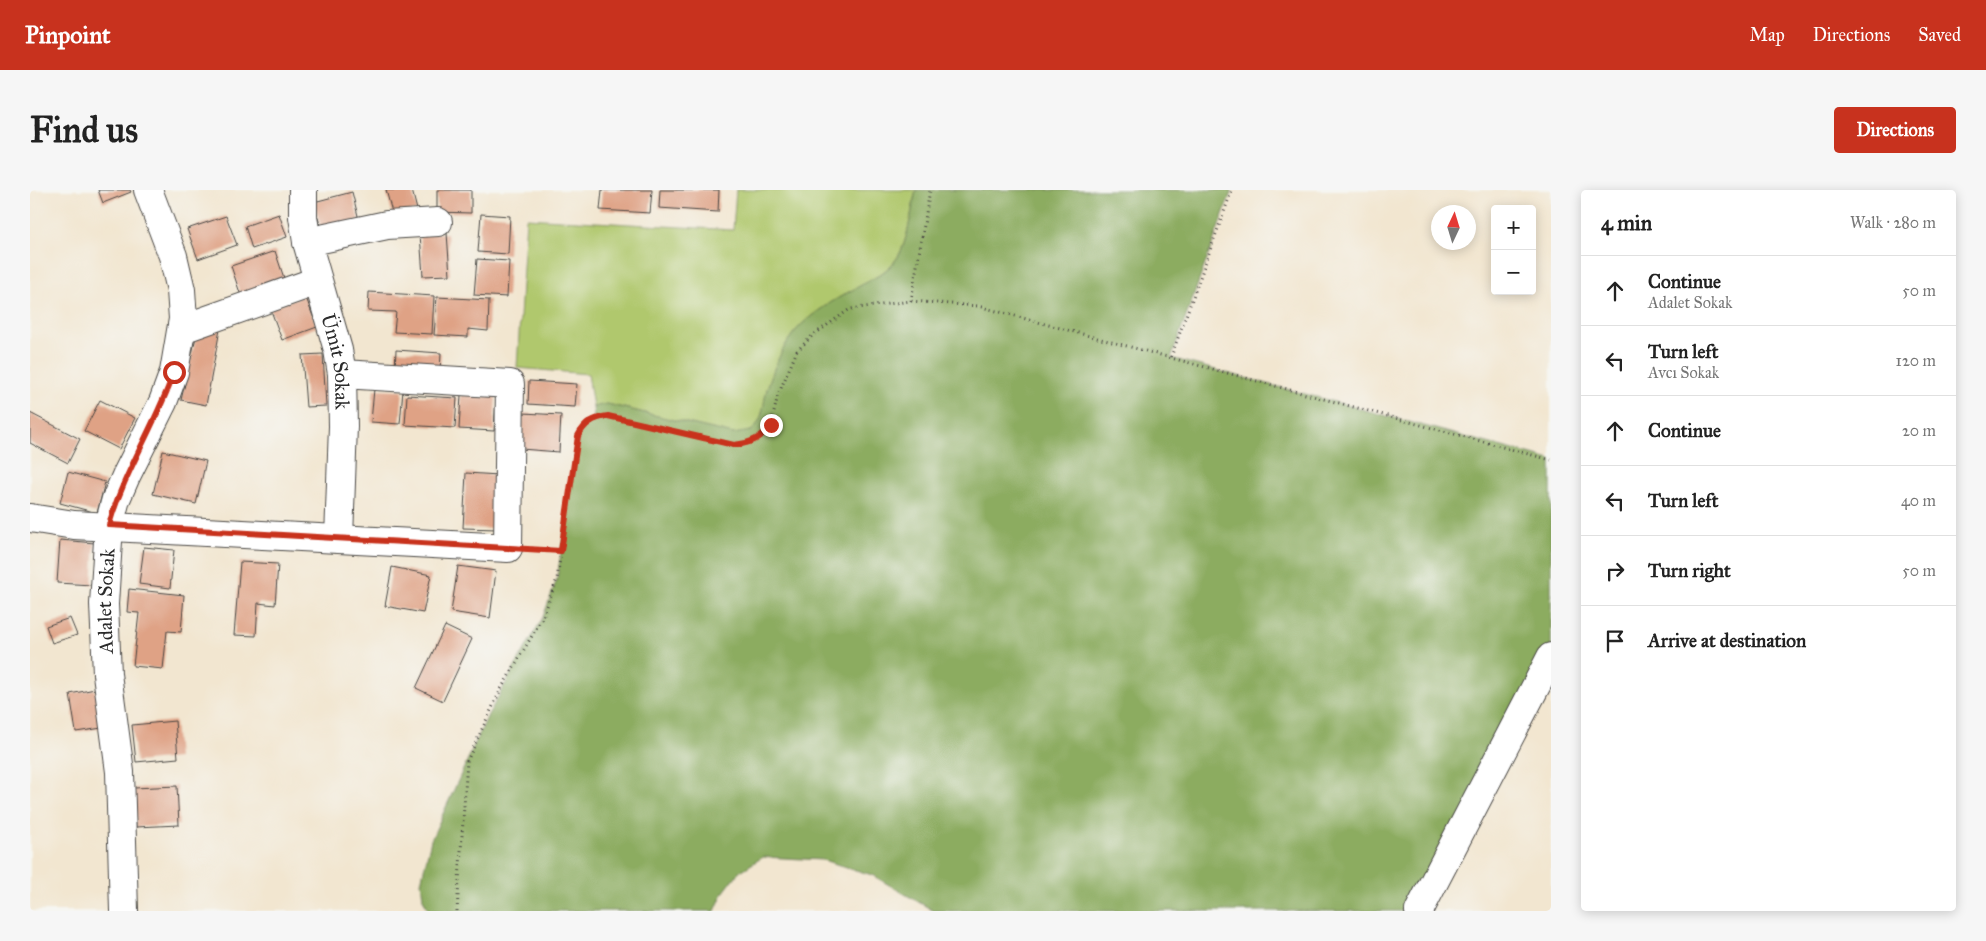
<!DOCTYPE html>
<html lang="en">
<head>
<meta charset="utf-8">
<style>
	:root { --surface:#fff; --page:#f6f6f6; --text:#222; --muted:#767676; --line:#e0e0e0; --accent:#c8321e }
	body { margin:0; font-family:"IM FELL Great Primer",serif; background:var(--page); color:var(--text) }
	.controls { position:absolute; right:15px; top:15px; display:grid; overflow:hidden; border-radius:5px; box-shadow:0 2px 12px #0003 }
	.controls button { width:45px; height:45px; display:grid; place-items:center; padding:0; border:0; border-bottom:1px solid var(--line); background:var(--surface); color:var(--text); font:25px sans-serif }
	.compass { position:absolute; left:1401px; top:15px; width:45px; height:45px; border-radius:50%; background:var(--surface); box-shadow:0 2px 12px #0003; rotate:4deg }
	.stop { position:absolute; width:15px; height:15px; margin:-11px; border:4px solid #c8321e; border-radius:50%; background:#fff }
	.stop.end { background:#c8321e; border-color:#fff; box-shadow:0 1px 5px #0008 }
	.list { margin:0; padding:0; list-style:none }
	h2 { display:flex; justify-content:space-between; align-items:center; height:65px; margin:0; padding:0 20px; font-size:21px }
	h2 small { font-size:16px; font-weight:400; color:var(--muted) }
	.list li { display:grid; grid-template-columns:32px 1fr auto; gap:15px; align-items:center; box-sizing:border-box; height:70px; padding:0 20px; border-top:1px solid var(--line) }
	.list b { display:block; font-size:19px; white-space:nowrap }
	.list p { margin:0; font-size:16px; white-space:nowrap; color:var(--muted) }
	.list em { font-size:16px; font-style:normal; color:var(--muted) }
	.icon { flex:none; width:28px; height:28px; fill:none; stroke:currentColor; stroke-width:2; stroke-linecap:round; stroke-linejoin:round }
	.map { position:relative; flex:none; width:1521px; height:721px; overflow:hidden; border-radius:5px }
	header { display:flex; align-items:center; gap:30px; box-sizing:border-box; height:70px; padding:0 25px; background:var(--accent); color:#fff }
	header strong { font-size:24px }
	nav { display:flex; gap:28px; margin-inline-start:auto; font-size:18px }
	.intro { display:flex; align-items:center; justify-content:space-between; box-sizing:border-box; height:120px; padding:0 30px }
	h1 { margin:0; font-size:35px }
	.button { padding:12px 22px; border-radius:5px; background:var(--accent); color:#fff; font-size:18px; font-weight:700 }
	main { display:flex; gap:30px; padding:0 30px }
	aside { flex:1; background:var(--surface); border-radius:5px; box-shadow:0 2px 12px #0003 }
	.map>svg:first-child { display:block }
	.green { fill:#b0c86d; stroke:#6e7a4c }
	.forest { fill:#8cac60; stroke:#5c6c46 }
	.building { fill:#dfa285 }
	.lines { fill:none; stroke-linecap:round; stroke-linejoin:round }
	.minor-casing { stroke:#494744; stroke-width:30 }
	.path { stroke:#494744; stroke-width:3; stroke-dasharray:1 4; stroke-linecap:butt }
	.minor { stroke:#fff; stroke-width:28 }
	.route { stroke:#c8321e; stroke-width:6 }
	.labels { text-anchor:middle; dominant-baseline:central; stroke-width:4; stroke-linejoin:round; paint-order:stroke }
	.street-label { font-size:20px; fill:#2b2b2b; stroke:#f6f6f2 }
</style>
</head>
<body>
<header>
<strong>Pinpoint</strong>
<nav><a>Map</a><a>Directions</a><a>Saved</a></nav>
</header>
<div class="intro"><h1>Find us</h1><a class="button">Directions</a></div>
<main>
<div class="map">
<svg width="1521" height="721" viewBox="0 0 1521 721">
	<rect width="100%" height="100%" fill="#f6f6f2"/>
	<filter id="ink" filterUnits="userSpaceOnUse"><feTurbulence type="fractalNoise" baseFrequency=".02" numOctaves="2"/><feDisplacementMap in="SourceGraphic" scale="10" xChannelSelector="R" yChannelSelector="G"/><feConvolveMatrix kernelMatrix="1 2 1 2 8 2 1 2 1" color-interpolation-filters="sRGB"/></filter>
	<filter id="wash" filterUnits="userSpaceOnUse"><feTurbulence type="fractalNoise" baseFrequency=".0096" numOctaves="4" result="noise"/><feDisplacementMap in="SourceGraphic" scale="20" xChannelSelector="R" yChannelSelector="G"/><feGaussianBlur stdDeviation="1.12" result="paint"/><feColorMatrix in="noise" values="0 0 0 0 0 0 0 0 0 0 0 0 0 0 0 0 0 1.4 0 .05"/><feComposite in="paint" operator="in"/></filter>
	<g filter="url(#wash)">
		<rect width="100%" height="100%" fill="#f2e6d0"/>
		<!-- green -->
		<path class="green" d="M706 0H886C882 18 879 42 872 59 862 82 838 91 817 103 796 115 771 130 758 151 749 165 742 183 737 199 734 212 734 229 725 238 719 244 710 243 703 244L577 214 563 217 558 184 487 178 496 28 703 40Z"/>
		<!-- forest -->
		<path class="forest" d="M886 0H1202L1141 168 1521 270V467L1389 721H904L842 685 793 670 733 667 709 682 693 703 685 721H399L393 709 391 692 401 650 458 525 513 427 527 389 548 246 553 236 564 228 563 217 577 214 703 244 721 241C734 231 733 213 737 199 742 183 749 165 758 151 771 130 796 115 817 103 837 91 862 83 872 59 879 42 882 18 886 0Z"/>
		<g id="blocks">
			<!-- building -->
			<path class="building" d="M68 0H100L101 2 73 13Z
				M356 0H382L387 20 363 26Z
				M407 0H441V23L407 22Z
				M572 0H622L620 23 570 20Z
				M630 0H689L688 22 629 18Z
				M322 2 329 30 291 39 284 12Z
				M249 24 257 47 222 59 215 36Z
				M451 24 480 26 478 64 448 62Z
				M196 26 207 55 168 69 157 39Z
				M417 43 420 85 393 86 390 44Z
				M245 61 255 91 211 106 201 76Z
				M447 69 479 71 477 107 444 105Z
				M339 102 404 106 402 144 364 142 366 122 338 121Z
				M275 105 287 137 252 150 240 118Z
				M407 107 459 110 458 141 438 139V147L404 145Z
				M191 134 176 215 151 210 167 143Z
				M366 160 411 163 410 183 365 179Z
				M293 164 296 216 276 217 272 165Z
				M499 191 547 194 545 217 498 214Z
				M344 199 373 200 370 234 341 232Z
				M377 205 427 208 425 238 375 235Z
				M431 205 466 207 464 241 429 239Z
				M70 210 105 228 89 259 54 241Z
				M0 223 50 249 38 273 0 253Z
				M493 223 531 225 529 262 491 259Z
				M133 261 176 271 166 314 123 304Z
				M38 282 75 292 67 323 30 313Z
				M436 283 469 285 467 339 433 338Z
				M30 350 65 353 62 395 27 393Z
				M114 357 144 360 140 398 109 394Z
				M210 372 248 374 245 415 228 413 226 446 204 445Z
				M428 376 466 381 460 428 421 422Z
				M362 377 401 385 393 423 355 416Z
				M99 399 154 405 151 442 137 441 133 479 103 476 109 423 97 422Z
				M40 428 47 445 22 453 16 436Z
				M415 436 442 449 413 511 386 498Z
				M65 499 72 538 46 542 40 504Z
				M145 531 148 568 106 572 102 535Z
				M147 596 149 635 106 637 104 598Z"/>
		</g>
	</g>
	<g filter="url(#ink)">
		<use href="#blocks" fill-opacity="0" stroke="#494744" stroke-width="1"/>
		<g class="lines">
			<!-- minor casing -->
			<g class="minor-casing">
				<g id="minor">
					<path id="s1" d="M273 0V27L277 52 308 160 312 184 313 236 309 348"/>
					<path d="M277 52 357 35 408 32"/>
					<path d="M152 139 287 91"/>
					<path d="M0 328 44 335 478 358 480 194 312 184"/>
					<path id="s2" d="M94 721 90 582 77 484 74 414 79 335 86 309 96 286 133 212 144 182 153 129 151 100 143 66 118 0"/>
					<path d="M1389 721 1521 467"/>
				</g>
			</g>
			<!-- path -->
			<path class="path" d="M881 111 900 0
				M1141 167 1202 0
				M502 359 531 361 548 246C555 233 563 228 578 226L704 255 719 253 734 245 741 235 748 205 767 161 782 146 820 119 881 111 948 116 1521 270
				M427 721 437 571 471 499 513 427 527 389 531 361"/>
			<!-- minor -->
			<use href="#minor" class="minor"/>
		</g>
	</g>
	<g class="lines" filter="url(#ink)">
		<!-- route -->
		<path class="route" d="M144 182C126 235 94 281 79 335L531 361 548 246C555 233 563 228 578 226L704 255C722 253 730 249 741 235"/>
	</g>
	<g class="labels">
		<!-- street labels -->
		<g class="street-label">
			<text stroke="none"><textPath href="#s1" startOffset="176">Ümit Sokak</textPath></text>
			<text stroke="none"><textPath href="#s2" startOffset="311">Adalet Sokak</textPath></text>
		</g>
	</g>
</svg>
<div class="controls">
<button>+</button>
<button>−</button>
</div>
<svg class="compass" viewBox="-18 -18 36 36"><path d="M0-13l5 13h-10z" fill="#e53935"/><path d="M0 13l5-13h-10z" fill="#767676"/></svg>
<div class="stop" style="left:144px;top:182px"></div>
<div class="stop end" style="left:741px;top:235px"></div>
</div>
<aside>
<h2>4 min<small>Walk · 280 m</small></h2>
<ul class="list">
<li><svg class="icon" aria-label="ahead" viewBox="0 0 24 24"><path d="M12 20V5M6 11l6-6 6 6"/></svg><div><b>Continue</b><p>Adalet Sokak</p></div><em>50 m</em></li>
<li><svg class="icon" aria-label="left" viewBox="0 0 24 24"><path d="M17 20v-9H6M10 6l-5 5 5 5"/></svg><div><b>Turn left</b><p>Avcı Sokak</p></div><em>120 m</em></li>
<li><svg class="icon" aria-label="ahead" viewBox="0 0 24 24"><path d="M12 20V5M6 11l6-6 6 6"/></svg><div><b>Continue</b></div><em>20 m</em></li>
<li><svg class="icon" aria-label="left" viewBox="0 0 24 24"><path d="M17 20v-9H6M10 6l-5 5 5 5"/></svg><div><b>Turn left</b></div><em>40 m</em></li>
<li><svg class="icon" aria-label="right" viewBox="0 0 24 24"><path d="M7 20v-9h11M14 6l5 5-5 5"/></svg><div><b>Turn right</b></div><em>50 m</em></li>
<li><svg class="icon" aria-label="arrive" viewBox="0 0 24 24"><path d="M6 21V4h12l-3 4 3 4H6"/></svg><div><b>Arrive at destination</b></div></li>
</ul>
</aside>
</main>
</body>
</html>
